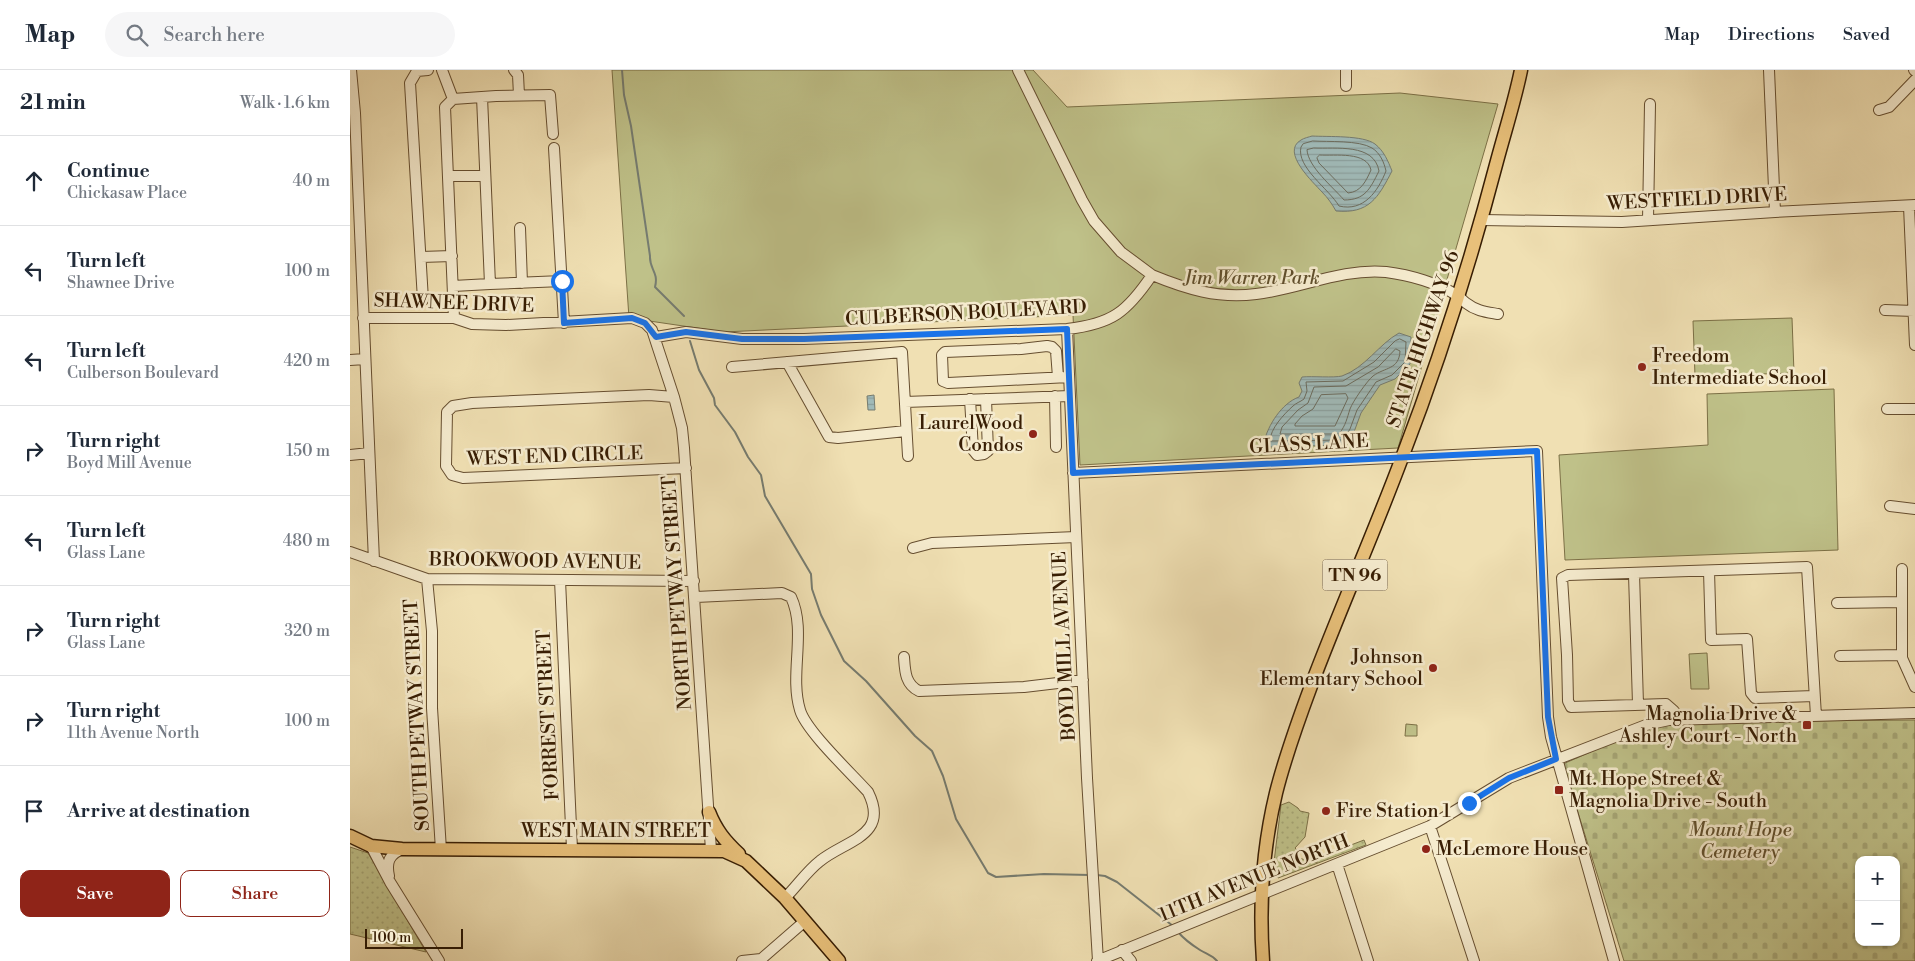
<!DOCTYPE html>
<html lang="en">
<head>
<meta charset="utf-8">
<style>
	:root { --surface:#fff; --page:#f6f6f7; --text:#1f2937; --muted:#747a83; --line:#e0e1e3; --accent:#8f2418 }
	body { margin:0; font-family:"Libre Bodoni",serif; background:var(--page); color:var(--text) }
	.controls { position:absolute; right:15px; bottom:15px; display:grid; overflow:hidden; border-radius:10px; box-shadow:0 1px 4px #0004 }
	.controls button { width:45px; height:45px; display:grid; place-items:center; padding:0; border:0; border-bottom:1px solid var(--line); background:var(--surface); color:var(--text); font:25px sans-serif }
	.scale { position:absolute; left:15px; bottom:12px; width:98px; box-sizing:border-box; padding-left:5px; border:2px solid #381e04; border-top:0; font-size:14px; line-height:18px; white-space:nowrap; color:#381e04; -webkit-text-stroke:4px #f5ebce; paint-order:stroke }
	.stop { position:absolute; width:15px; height:15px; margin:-11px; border:4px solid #1a73e8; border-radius:50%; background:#fff }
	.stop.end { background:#1a73e8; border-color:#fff; box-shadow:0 1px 5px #0008 }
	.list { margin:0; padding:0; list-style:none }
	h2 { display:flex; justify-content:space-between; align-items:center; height:65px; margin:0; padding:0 20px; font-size:21px }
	h2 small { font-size:16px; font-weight:400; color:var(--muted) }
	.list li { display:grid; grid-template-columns:32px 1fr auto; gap:15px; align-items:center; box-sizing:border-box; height:90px; padding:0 20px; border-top:1px solid var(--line) }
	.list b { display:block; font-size:19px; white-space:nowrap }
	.list p { margin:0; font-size:16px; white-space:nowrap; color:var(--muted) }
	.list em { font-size:16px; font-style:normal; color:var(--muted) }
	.actions { display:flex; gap:10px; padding:15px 20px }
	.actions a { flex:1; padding:11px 0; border:1px solid var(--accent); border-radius:10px; text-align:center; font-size:18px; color:var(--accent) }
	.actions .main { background:var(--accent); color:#fff }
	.icon { flex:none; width:28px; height:28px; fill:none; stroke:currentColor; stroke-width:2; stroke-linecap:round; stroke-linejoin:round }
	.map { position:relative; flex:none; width:1565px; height:891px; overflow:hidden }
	header { display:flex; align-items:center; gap:30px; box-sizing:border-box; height:70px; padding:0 25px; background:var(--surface); border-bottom:1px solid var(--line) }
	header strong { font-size:24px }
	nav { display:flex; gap:28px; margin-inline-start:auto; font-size:18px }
	.search { width:350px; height:45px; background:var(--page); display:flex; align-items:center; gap:12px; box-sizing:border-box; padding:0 18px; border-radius:28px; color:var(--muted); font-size:19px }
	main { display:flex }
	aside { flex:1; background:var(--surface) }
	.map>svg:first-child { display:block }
	.grass { fill:url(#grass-dots); stroke:#7c7046 }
	.cemetery { fill:url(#cemetery-stones); stroke:#7c7046; fill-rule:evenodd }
	.park { fill:#bfc189; stroke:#7c7046 }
	.water { fill:url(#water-rules); stroke:#767c70 }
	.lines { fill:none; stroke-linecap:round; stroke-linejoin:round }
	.shore { stroke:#6c6c5e; stroke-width:1 }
	.stream { stroke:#767c70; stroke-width:2 }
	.minor-casing { stroke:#664e30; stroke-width:12 }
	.major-casing { stroke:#381e04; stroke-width:15 }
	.minor { stroke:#f5ebce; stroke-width:10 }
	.major { stroke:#e8c07a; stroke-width:12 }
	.route { stroke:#1a73e8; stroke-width:6 }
	.poi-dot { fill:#8f2418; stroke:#f5ebce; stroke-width:2 }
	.labels { text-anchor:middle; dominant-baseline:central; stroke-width:5; stroke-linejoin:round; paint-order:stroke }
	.shield { fill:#f5ebce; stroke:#715c41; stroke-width:1 }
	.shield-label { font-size:18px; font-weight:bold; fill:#381e04 }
	.street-label { font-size:19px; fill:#381e04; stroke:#f5ebce }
	.park-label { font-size:19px; font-style:italic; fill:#604f2c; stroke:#f5ebce }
	.poi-label { font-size:19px; fill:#381e04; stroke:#f5ebce; text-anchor:start }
</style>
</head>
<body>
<header>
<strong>Map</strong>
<div class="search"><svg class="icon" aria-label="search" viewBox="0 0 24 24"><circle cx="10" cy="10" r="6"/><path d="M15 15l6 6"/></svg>Search here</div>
<nav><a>Map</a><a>Directions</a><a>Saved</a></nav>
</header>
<main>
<aside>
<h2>21 min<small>Walk · 1.6 km</small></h2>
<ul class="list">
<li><svg class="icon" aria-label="ahead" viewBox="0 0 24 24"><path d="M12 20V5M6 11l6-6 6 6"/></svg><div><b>Continue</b><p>Chickasaw Place</p></div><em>40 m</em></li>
<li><svg class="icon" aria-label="left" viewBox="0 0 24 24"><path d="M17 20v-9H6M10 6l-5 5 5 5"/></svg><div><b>Turn left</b><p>Shawnee Drive</p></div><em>100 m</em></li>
<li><svg class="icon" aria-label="left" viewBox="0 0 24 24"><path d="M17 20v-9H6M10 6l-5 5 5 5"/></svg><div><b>Turn left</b><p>Culberson Boulevard</p></div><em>420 m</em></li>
<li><svg class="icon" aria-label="right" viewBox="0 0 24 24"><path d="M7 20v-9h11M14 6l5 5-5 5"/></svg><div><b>Turn right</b><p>Boyd Mill Avenue</p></div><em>150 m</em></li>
<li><svg class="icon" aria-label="left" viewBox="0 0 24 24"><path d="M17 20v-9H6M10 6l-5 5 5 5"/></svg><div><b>Turn left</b><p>Glass Lane</p></div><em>480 m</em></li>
<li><svg class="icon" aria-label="right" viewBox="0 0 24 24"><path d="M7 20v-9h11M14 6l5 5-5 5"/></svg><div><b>Turn right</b><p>Glass Lane</p></div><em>320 m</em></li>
<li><svg class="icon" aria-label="right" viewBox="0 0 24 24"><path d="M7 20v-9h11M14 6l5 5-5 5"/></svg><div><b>Turn right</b><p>11th Avenue North</p></div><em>100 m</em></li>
<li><svg class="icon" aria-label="arrive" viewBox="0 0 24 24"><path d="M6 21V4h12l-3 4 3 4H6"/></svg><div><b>Arrive at destination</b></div></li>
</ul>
<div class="actions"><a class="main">Save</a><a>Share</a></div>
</aside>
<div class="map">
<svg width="1565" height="891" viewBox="0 0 1565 891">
	<defs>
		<pattern id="grass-dots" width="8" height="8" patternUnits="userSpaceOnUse" patternTransform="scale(1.25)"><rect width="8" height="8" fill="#bfc189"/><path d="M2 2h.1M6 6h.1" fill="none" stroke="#a5a575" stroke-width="1.8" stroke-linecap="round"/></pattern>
		<pattern id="cemetery-stones" width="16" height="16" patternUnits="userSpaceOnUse" patternTransform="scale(1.25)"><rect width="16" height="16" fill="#bfc189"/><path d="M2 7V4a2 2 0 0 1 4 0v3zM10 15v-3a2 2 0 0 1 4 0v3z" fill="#a5a575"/></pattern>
		<pattern id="water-rules" width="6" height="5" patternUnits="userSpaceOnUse" patternTransform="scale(1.25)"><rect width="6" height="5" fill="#a0bab8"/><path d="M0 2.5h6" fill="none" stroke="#8b9f9d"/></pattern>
	</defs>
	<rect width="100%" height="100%" fill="#f0e0b3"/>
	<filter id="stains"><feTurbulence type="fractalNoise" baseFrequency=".004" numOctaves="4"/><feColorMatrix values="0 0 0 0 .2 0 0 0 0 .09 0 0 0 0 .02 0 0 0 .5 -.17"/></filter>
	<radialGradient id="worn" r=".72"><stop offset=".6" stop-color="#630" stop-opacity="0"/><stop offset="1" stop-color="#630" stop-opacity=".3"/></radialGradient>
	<!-- grass -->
	<path class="grass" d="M939 732 948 738 950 741 959 743 955 767 945 778 947 780 945 787 967 793V788L1014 770 1016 775 928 808 924 792 931 735Z
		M0 777 18 783 76 882 0 864Z"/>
	<!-- cemetery -->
	<path class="cemetery" d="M1565 650V891H1274L1213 694 1309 652ZM1509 790H1546V872H1509Z"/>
	<!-- park -->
	<path class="park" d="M262 0H683L717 37 1050 23 1148 34 1048 378 730 395 723 245 374 262 279 248Z
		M1442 248 1444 303 1345 306 1343 251Z
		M1484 319 1488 480 1215 490 1209 385 1358 375 1357 324Z
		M1357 583 1359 619H1341L1339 584Z
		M1056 654 1067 655V666H1055Z"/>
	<!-- water -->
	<path class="water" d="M962 66C978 67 1013 65 1025 74 1034 81 1038 91 1042 101 1028 128 1019 144 986 141 982 134 978 128 972 122 964 113 930 82 951 70 954 68 959 67 962 66Z
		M1049 263 1061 267 1060 294 1045 309 1030 315 1011 343 1004 362 995 375 919 377 914 372C918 355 932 333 949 327L952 321 949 313 952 307C962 306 984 308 992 306 1015 298 1029 274 1049 263Z
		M524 325 525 340H518L517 326Z"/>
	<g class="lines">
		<!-- shore -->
		<path class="shore" d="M963 71C978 72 1009 70 1022 78 1030 83 1034 92 1036 101 1028 121 1014 142 989 136 979 119 946 97 951 77L953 74Z
			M964 78C986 79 1024 73 1029 101 1020 119 1015 130 994 130 983 117 958 97 957 80Z
			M970 85C985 86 1017 81 1021 100 1016 111 1011 122 998 123L969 93 967 88Z
			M1050 269 1056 272 1055 292 1042 305 1026 312 1007 340 1000 359 993 370 920 371C920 359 934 344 943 336 946 333 950 332 954 329L957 321 956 312 993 311 1024 292 1045 271Z
			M1046 279 1050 281C1049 300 1035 297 1023 306 1017 311 1003 331 1000 339 997 348 996 355 989 364H930L932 357 948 340 958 333 964 317 996 316 1028 297Z
			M996 324 998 328 985 356H945V354L952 346 963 339 971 325Z"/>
		<!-- stream -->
		<path class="stream" d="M272 0 274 25 281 56 300 186C299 199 309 202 305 217L334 246
			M340 271 349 300 364 328 365 335 385 362 398 387 411 405 415 426 461 504 462 519 471 545 494 591 516 611 565 666 582 681 593 706 606 749 638 803 646 807 694 804 740 805
			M747 805 755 806 767 812 823 856
			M828 862C834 869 842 875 850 880 856 884 862 885 867 891"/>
		<!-- minor casing -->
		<g class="minor-casing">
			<path id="minor" d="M1 0 5 43 24 491
				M92 0 103 29
				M164 0 168 5 169 25
				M668 0 732 130 744 151 771 182 802 205
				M996 0V16
				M1419 0 1425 142
				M1564 0 1565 1
				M1529 40 1539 37 1565 10
				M204 78 214 253
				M98 106H135
				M1559 136 1565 275
				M1132 150 1272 152 1425 142 1565 135
				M1298 150 1300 34
				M170 158 172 213
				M71 187 102 186
				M140 214 212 211
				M103 216 140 214 132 27
				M73 230 60 13 67 1 78 0
				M1535 240 1564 241
				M13 248H104L122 254 156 255 282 248 295 253 302 260 324 327 332 358 334 378 361 780
				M104 248 95 37 103 29 146 26 200 25 203 64
				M717 259 737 708 748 891
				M306 267 336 262 392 269H454L717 259C762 254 777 242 802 205 836 219 868 229 906 224 950 219 991 198 1036 202 1060 205 1088 213 1108 226 1111 228 1113 231 1116 233 1126 241 1137 242 1148 244
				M0 290 15 289
				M437 292 479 367 488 368 556 361
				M382 297 552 282 558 386
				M708 307 706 281 702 277 697 276 671 279 595 282 592 285 593 311 598 313C638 311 679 309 719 307
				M705 326 706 377
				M324 327 299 325 122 333 103 336 97 342 96 396 102 405 113 408 336 398
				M620 329 623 380 627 385 634 384 638 381 636 329
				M555 332 720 326
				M1537 339H1565
				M0 385 19 383
				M723 403 1187 381 1198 647 1201 667 1264 891
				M1540 436 1565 439
				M563 478 582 473 726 467
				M0 482 77 509 344 511
				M1552 499V588L1565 617
				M1359 501 1361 570 1397 569 1401 623 1405 628 1464 626
				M1284 504 1288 634
				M77 509 82 561V638L91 780
				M210 510 222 779
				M346 527 432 523 441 527C457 561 439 604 450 640 456 661 502 704 518 722 540 766 496 770 470 791 457 801 447 816 435 828
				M1487 533 1552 532
				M1490 586 1552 585
				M554 587C555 601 555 614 569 621L674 617 733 610
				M1324 650V641L1316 634 1221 637 1218 631 1217 585 1212 508 1218 505 1457 497 1466 646
				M1080 756 1124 891
				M21 776 40 812 89 891
				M987 794 1018 891
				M39 806C36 792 39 785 52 779
				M772 880 781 891
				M392 891 411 889
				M409 891 455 851
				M747 891 1080 756 1159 708 1296 655 1319 650 1565 643"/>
		</g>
		<!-- major casing -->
		<g class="major-casing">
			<path id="major" d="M359 742C366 760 375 771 389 784
				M0 766 21 776 52 779 374 781 396 791 435 828 489 891
				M913 891C909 836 913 777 926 723 935 687 948 651 961 616 990 539 1024 463 1053 385 1090 289 1121 190 1147 91 1155 61 1165 30 1171 0"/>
		</g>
		<!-- minor -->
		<use href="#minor" class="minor"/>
		<!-- major -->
		<use href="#major" class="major"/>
	</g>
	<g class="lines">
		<!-- route -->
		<path class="route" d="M212 211 214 253 282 248 295 253 306 267 336 262 392 269H454L717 259 723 403 1187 381 1198 647 1206 689 1159 708 1119 733"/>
	</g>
	<!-- markers -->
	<g class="poi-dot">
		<circle cx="1292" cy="297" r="5"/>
		<circle cx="683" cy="364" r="5"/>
		<circle cx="1083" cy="598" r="5"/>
		<rect x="1452" y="650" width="10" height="10" rx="2.5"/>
		<rect x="1204" y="715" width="10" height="10" rx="2.5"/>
		<circle cx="976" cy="741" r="5"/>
		<circle cx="1076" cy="779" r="5"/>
	</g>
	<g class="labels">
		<!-- shield labels -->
		<rect class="shield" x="972.5" y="489.5" width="65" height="31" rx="4"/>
		<g class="shield-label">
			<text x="1005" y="505">TN 96</text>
		</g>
		<!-- street labels -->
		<g class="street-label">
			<text transform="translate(1347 129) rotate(-3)">WESTFIELD DRIVE</text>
			<text transform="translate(104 233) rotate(2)">SHAWNEE DRIVE</text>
			<text transform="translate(616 243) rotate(-3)">CULBERSON BOULEVARD</text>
			<text transform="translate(1073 269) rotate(-71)">STATE HIGHWAY 96</text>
			<text transform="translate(959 374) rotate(-3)">GLASS LANE</text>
			<text transform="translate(205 386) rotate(-2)">WEST END CIRCLE</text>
			<text transform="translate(185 491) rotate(1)">BROOKWOOD AVENUE</text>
			<text transform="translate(327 523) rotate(-94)">NORTH PETWAY STREET</text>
			<text transform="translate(714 576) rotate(-93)">BOYD MILL AVENUE</text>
			<text transform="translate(67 645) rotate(-93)">SOUTH PETWAY STREET</text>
			<text transform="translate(198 645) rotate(-93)">FORREST STREET</text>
			<text x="266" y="761">WEST MAIN STREET</text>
			<text transform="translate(904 808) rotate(-22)">11TH AVENUE NORTH</text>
		</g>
		<!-- park labels -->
		<g class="park-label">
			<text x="902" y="208">Jim Warren Park</text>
			<text x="1390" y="760">Mount Hope<tspan x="1390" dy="22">Cemetery</tspan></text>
		</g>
		<!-- poi labels -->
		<g class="poi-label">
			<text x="1302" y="286">Freedom<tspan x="1302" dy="22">Intermediate School</tspan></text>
			<text x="673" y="353" text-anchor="end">LaurelWood<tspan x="673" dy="22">Condos</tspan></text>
			<text x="1073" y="587" text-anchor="end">Johnson<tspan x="1073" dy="22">Elementary School</tspan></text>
			<text x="1447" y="644" text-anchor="end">Magnolia Drive &amp;<tspan x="1447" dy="22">Ashley Court - North</tspan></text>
			<text x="1219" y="709">Mt. Hope Street &amp;<tspan x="1219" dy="22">Magnolia Drive - South</tspan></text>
			<text x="986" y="741">Fire Station 1</text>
			<text x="1086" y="779">McLemore House</text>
		</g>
	</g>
	<rect width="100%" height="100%" filter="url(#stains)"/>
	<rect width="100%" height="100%" fill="url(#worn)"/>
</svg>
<div class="controls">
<button>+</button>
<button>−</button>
</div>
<div class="scale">100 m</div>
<div class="stop" style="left:212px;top:211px"></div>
<div class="stop end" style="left:1119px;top:733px"></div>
</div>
</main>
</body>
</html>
